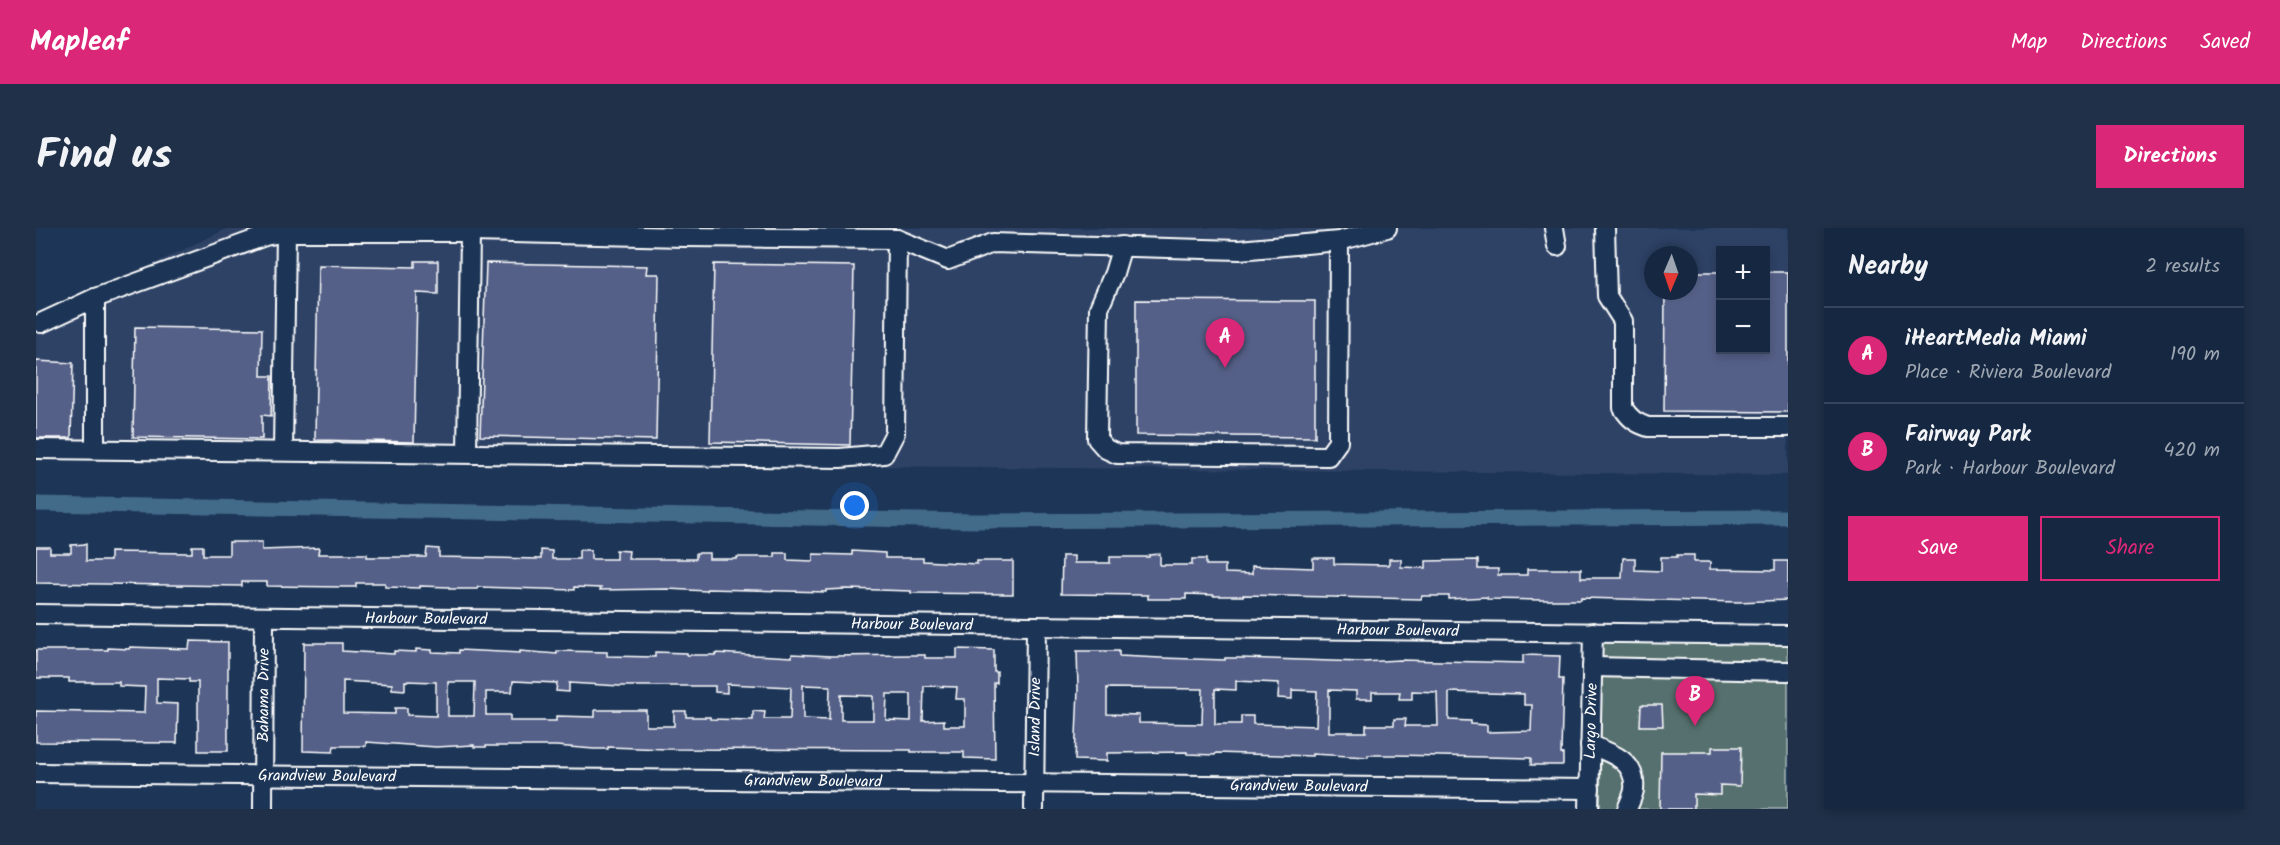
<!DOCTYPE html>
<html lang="en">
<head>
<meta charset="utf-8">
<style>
	:root { --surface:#162841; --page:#1f3048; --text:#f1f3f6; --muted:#9ea6b1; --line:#35445a; --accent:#db2777 }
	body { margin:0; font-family:Kalam,sans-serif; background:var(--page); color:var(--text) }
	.controls { position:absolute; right:18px; top:18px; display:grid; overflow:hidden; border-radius:0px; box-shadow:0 3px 9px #0003 }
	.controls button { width:54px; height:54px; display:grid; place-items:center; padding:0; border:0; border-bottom:2px solid var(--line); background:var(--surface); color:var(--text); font:30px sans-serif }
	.compass { position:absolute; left:1608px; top:18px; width:54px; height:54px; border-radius:50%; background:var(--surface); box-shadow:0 3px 9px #0003; rotate:182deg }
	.you { position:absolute; left:819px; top:278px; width:21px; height:21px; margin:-15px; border:4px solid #fff; border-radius:50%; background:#1a73e8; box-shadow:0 0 0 9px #1a73e833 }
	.badge { display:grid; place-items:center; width:39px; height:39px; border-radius:50%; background:var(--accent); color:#fff; font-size:20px; font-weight:700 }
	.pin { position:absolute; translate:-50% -50px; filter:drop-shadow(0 2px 3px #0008) }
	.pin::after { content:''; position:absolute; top:32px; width:21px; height:18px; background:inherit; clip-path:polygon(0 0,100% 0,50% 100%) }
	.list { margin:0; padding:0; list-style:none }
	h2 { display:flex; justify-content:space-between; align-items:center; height:78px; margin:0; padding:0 24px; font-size:26px }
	h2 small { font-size:20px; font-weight:400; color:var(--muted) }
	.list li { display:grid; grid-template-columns:39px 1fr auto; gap:18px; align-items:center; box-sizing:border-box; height:96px; padding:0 24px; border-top:2px solid var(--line) }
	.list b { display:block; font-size:22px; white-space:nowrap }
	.list p { margin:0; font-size:20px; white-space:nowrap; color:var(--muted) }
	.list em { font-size:20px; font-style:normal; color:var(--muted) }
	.actions { display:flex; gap:12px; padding:18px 24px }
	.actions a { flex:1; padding:14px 0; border:2px solid var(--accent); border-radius:0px; text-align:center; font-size:21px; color:var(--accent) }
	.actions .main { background:var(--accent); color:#fff }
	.map { position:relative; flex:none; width:1752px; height:581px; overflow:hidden; border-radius:0px }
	header { display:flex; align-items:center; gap:36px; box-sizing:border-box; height:84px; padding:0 30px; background:var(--accent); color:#fff }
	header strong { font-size:28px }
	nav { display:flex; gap:33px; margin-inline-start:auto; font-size:21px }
	.intro { display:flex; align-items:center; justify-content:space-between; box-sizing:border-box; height:144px; padding:0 36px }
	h1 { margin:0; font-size:42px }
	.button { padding:15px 27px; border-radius:0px; background:var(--accent); color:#fff; font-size:21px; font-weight:700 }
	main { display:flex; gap:36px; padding:0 36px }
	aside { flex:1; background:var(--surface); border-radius:0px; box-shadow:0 3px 9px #0003 }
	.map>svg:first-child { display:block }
	.built { fill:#2e4266; fill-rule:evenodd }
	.green { fill:#55706e; stroke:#aab8b6; stroke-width:1.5 }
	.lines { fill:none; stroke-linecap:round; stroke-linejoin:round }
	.canal { stroke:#426b89; stroke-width:15 }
	.building { fill:#556088; stroke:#fff; stroke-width:1.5; fill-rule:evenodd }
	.minor-casing { stroke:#fff; stroke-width:22 }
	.minor { stroke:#1d3557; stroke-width:18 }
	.labels { text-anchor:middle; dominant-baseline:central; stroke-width:6; stroke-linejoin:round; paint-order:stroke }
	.street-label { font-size:16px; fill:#fff; stroke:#1d3557 }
</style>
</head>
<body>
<header>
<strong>Mapleaf</strong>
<nav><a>Map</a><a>Directions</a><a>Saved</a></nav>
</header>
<div class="intro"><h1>Find us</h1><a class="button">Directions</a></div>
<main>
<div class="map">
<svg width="1752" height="581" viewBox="0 0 1752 581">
	<rect width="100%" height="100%" fill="#1d3557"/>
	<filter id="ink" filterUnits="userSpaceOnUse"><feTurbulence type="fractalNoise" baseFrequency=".0167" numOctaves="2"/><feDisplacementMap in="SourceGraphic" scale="12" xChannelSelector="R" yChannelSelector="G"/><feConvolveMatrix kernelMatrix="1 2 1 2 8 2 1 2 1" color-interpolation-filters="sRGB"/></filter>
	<g filter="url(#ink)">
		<!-- built -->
		<path class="built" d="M192 0H1752V247L0 230V93ZM1684 22H1730V122H1684ZM1617 27H1653V63H1617Z"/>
		<!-- green -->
		<path class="green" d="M1566 415H1752V581H1564Z"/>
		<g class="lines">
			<!-- canal -->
			<path class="canal" d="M0 276 939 293 1752 289"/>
		</g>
		<!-- building -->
		<path class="building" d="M379 33H402V66L381 65 378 214 279 212 282 37 379 39Z
			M450 35 611 38 610 46H623L620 212 444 208Z
			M678 36 818 38 814 217 674 214Z
			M1653 44H1684V122H1730V44H1752V184L1628 183 1629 63H1653Z
			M1100 72 1279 73V209L1100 207Z
			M99 99 226 101 225 148H236L235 188 226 187V211L97 209Z
			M0 133 37 135 35 210H0Z
			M193 314H226V322L283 320 282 326H331V329H390L391 320 403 321V329L505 331V322L516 323V331H543V322H555V331H580V322L593 323 592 331H660V325H673V331H701V329H739V325H751V332L777 333V326L816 327V323L849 325V330H887V333L941 336V333H977V366L875 365V363L810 361 790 362V364L671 361V363L631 361 564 362 565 360 538 359V362L442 359 441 361H413V359L384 358V360L349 359V355H320V359H308L231 358V354H206V358L0 355V319H14V325H35V317L50 316V333H74V324L156 325V318H167V327H193Z
			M1124 326V337H1156V331H1170V337H1189V345L1216 346V338L1277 340V330H1298V336L1353 337V331H1365V339L1390 340V333L1442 332V341H1462V347H1491V341H1545V350H1586L1587 330H1599V342L1625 343V329H1641V327H1658V334H1674V341L1739 342V333H1752V372L1702 374 1545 370V372H1505L1451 371V369L1413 371V368H1386L1385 371 1207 367V368H1178V367L1150 366V371H1112V367L1025 366 1026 328H1038V335H1074V329H1113V327Z
			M154 413 192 414V523H162V454H153V451L121 450V475L142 476 141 515 0 514V483L108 485 109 459 83 458V454H33V450H0V422H72V420L93 421 94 419 153 421Z
			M268 415H306V423L358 426V423L380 424V421L396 422V424L423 425V422L484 425V423L521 426V423L571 424V428L619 429V424L651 425V427H679V425L756 429V426L795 428 876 427H889V430H921V421L958 422V444H961V455H958L959 531 928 530V524H875V522L631 521 572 519V521H558L520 518H450V519H438V517L400 519 330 514V518H298L297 524 267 523ZM307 453 356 456V461L369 462V453L400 454V488L371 487V480H359V486L307 485ZM477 453 521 455 520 463 533 464V455L584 458H679V464L691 465V456L755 459 754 491H728L729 484 717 483V492L674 491V489H650V483H638V498H610V482H559V489L520 488V493H474V487H450V464H476ZM412 454H439L438 488H412ZM767 457 794 458 793 492 767 491ZM888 458 921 459 920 471H929V498H908V492L887 493ZM851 466H875V493L850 492ZM805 467 837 468V492H805Z
			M1041 423H1083V428L1125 430 1189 432V430H1206L1326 434 1364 432 1487 435V427L1524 428 1523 451H1527L1525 526H1527V537H1495V530L1358 527H1332V529L1276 526V528L1180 525 1179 527 1151 526V524L1071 525V533L1039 532 1042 461ZM1200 453 1243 455 1242 470 1256 471V462L1281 463 1280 498 1217 496V488H1205V496H1179V461L1200 462ZM1071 460 1167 461 1166 496 1103 495V487L1071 486ZM1293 462 1320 463V471H1336V464H1364L1363 471H1376V463L1401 464 1402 498H1369L1370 491H1358V497H1330V504H1293ZM1413 464 1488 466V477H1496L1495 503 1451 504V497L1435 496V493L1413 492Z
			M1605 477H1626L1627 498H1604Z
			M1676 519H1705L1704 558 1684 557V567L1658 566V581H1624L1625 524H1676Z"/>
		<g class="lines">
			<!-- minor casing -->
			<g class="minor-casing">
				<g id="minor">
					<path d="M1518 0 1521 18"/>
					<path d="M1569 0 1571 68 1587 93V180C1594 191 1600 195 1612 199H1752"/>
					<path d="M1086 18 1078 45 1063 80 1061 211 1070 221 1081 226 1292 228 1302 214 1303 13"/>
					<path d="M5 95 59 70 229 8 250 4H434L648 9 861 11 912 32 957 15 1203 22 1303 13 1351 0"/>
					<path d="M0 221 804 230 848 226 859 205 861 11"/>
					<path d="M59 221V70"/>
					<path d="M247 223 250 4"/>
					<path d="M431 225 434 4"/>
					<path id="s1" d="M0 386 1752 407"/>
					<path d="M1556 439 1752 443"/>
					<path d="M1554 517C1576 525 1601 533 1598 562 1597 568 1593 576 1591 581"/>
					<path id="s2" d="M0 545 1554 561"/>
					<path id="s3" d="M227 581 228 390"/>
					<path id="s4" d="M998 581 1000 398"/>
					<path id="s5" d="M1553 581 1557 404"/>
				</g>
			</g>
			<!-- minor -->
			<use href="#minor" class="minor"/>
		</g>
	</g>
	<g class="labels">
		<!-- street labels -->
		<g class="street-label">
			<text stroke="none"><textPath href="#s1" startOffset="390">Harbour Boulevard</textPath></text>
			<text stroke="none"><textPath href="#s1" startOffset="876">Harbour Boulevard</textPath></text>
			<text stroke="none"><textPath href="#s1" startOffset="1362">Harbour Boulevard</textPath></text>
			<text stroke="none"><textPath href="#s3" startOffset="114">Bahama Drive</textPath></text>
			<text stroke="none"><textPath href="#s4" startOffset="92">Island Drive</textPath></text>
			<text stroke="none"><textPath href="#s5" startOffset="88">Largo Drive</textPath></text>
			<text stroke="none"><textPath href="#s2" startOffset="291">Grandview Boulevard</textPath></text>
			<text stroke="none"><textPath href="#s2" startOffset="777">Grandview Boulevard</textPath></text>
			<text stroke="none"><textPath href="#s2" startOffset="1263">Grandview Boulevard</textPath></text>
		</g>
	</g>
</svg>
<div class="controls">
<button>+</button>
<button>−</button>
</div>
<svg class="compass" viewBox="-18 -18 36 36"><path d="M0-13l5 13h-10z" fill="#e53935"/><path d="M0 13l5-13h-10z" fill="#9ea6b1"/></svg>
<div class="you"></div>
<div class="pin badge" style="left:1189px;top:140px">A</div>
<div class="pin badge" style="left:1659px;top:498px">B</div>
</div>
<aside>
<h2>Nearby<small>2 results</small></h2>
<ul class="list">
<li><span class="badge">A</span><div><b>iHeartMedia Miami</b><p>Place · Riviera Boulevard</p></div><em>190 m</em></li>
<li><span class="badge">B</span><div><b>Fairway Park</b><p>Park · Harbour Boulevard</p></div><em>420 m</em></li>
</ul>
<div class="actions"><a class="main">Save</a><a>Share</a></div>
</aside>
</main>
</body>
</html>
